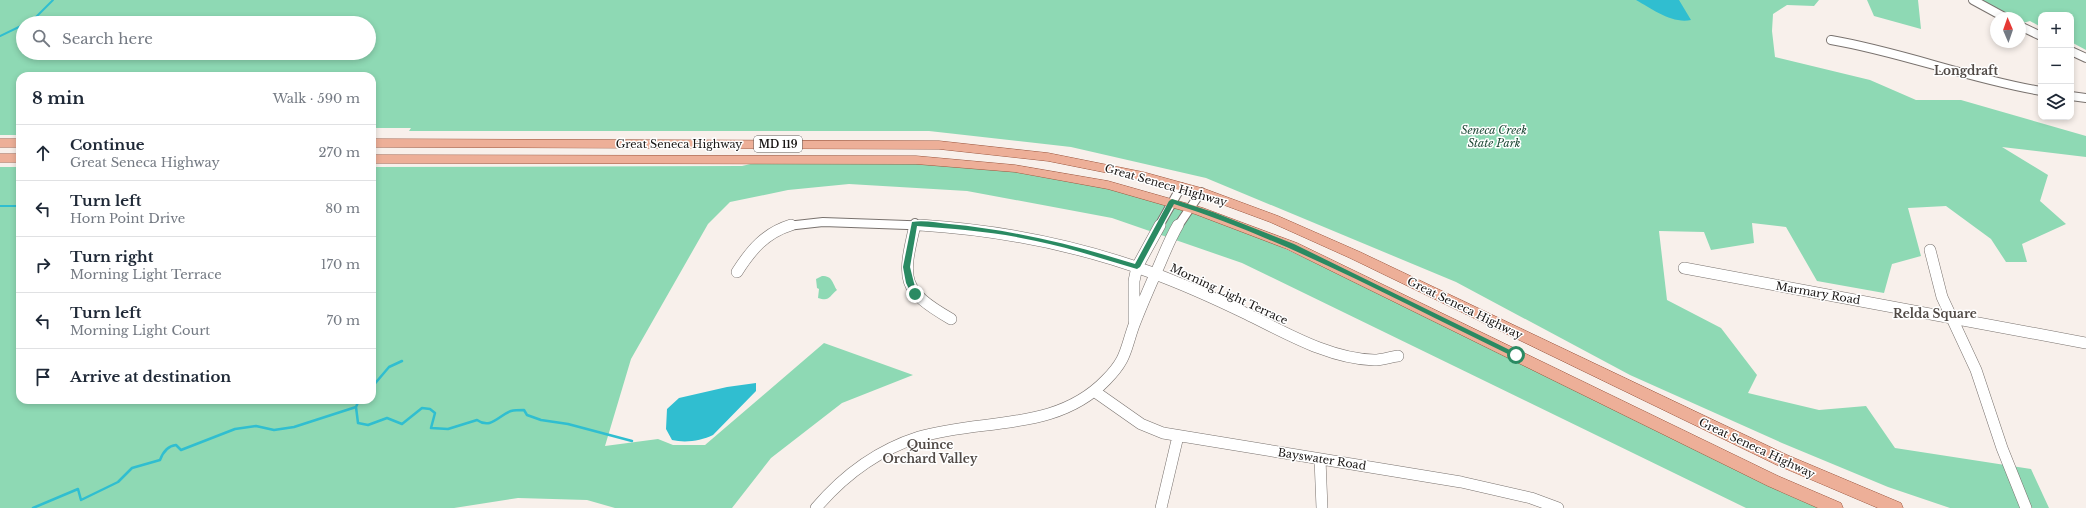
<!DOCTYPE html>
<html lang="en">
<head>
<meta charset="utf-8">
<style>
	:root { --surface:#fff; --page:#f2f2f3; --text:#1f2937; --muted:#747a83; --line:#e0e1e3 }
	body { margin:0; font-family:"Libre Baskerville",serif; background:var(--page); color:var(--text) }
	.controls { position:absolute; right:12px; top:12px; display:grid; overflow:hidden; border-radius:8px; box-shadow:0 2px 6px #0003 }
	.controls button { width:36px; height:36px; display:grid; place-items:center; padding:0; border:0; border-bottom:1px solid var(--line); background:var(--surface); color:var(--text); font:20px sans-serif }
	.compass { position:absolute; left:1990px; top:12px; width:36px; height:36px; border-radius:50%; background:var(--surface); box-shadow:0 2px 6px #0003; rotate:358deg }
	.stop { position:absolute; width:12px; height:12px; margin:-9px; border:3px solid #2a8a62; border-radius:50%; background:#fff }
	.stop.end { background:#2a8a62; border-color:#fff; box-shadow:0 1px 4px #0008 }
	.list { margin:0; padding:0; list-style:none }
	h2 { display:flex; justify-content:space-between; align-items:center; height:52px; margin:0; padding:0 16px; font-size:17px }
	h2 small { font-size:13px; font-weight:400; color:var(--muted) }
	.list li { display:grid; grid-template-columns:26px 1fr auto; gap:12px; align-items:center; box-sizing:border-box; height:56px; padding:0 16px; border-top:1px solid var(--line) }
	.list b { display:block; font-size:15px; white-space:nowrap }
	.list p { margin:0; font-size:13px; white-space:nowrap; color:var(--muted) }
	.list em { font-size:13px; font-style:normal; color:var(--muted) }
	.icon { flex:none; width:22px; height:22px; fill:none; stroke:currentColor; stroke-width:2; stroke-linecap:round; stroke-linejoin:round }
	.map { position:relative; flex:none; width:2086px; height:508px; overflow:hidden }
	.search { position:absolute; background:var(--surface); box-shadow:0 2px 6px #0003; left:16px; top:16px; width:360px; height:44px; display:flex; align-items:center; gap:10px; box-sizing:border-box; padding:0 14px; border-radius:22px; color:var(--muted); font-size:15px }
	.panel { position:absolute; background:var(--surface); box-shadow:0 2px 6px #0003; left:16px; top:72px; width:360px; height:332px; border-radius:12px }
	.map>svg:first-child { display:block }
	.green { fill:#8ed9b4; fill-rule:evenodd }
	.water { fill:#30bed0 }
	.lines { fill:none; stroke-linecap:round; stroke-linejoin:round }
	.stream-far1 { stroke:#30bed0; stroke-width:2 }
	.stream { stroke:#30bed0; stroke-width:2.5 }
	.minor-far1-casing { stroke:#79726e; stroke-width:10 }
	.minor-casing { stroke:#79726e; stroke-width:12 }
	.major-casing { stroke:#9b563e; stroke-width:1 }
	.minor-far1 { stroke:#fff; stroke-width:8 }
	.minor { stroke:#fff; stroke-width:11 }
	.major { fill:#edaf98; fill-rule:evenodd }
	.route { fill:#2a8a62 }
	.labels { text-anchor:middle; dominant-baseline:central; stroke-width:3; stroke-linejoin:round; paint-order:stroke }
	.shield { fill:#fff; stroke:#5e5c5b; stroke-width:1 }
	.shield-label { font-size:10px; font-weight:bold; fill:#191615 }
	.park-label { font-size:11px; font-style:italic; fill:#1c4734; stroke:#fff }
	.street-label { font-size:11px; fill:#191615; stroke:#fff }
	.neighbourhood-label { font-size:12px; font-weight:bold; fill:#504945; stroke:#fff }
</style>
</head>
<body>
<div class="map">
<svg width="2086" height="508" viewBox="0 0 2086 508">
	<rect width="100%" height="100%" fill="#f8f0eb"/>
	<!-- green -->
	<path class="green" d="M0 0H1819L1814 6 1787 5 1773 14 1772 31 1775 57 1870 80 1916 100H1961L2086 136V157L2002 147 2048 175 2040 201 2066 224 2022 244 2027 262H2006L1991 239 1946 206 1908 208 1921 256 1892 264 1884 293 1817 281 1786 227 1752 223 1754 243 1711 250 1704 232 1659 231 1667 300 1721 328 1757 375 1748 393 1819 410 1866 406 1895 448 2031 469 2049 508H1950L1888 487 1782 443 1630 375 1456 282 1206 178 1071 147 929 131H409L411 128H372V76H20V135H0ZM23 23H369V53H23Z
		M1867 0H1918L1921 29 1874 16Z
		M1978 0H2086V50L2071 42V15H2041V27L2030 21 2023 23 2020 21V18H2014Z
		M772 159 932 161 1089 180 1211 214 1838 508H1746L1242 263 1112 218 967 191 849 184 788 190 730 202 708 224 631 359 605 446 658 439 673 445H705L824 343 913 375 842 403 771 458 732 508H615L587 500 518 498 454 508H0V167H20V400H372V167L742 166Z
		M822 276C833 276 832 283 837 290 829 296 830 302 818 298L819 289 817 288 816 279Z"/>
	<!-- water -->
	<path class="water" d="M1636 0H1679L1691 20C1672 24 1652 9 1636 0Z
		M756 383V391L713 435C701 441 685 443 672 440L666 429 667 409 679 398 727 387Z"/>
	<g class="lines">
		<!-- stream-far1 -->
		<path class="stream-far1" d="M26 23 34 19 53 0
			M0 36 23 25
			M0 206H20"/>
		<!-- stream -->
		<path class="stream" d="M372 387 389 367 402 361
			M356 407 359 400
			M33 508 78 489 81 500 118 482 132 468 160 460C163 452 167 446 176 445L181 450 235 429 256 426 274 430 294 427 356 407 358 423 368 425 387 418 402 424 422 408 430 409 435 413 431 428 448 429 477 420C491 430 499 415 511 411 515 410 520 410 524 410L527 415 541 420 568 424 632 441"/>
		<!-- minor-far1 casing -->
		<g class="minor-far1-casing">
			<path id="minor-far1" d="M1973 0 2006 18
				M2020 26 2041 36
				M1831 40C1902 52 1969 79 2041 91
				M2071 51 2086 58
				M2071 96 2086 98
				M787 226 823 222 935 226
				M914 226 915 223
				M1159 226 1181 187
				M1178 226 1201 192"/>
		</g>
		<!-- minor casing -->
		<g class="minor-casing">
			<path id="minor" d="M915 225C902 280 901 290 951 319
				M920 225C998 230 1077 245 1150 272 1183 284 1216 299 1247 314 1286 333 1330 359 1374 360 1382 360 1390 357 1398 356
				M1930 250 1942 297 1976 370 2002 448 2026 508
				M1684 268 2086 343
				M737 272C751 250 765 233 791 225
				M1134 321V281L1137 267 1160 225
				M1094 391 1141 424 1163 433 1461 482 1531 498 1558 508
				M1320 459 1322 508
				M816 508C844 475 878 450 919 437 983 418 1056 432 1106 380 1127 359 1125 350 1134 325 1140 309 1147 293 1154 277 1162 260 1168 242 1178 225
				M1161 508 1178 436"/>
		</g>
		<!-- major casing -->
		<g class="major-casing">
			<path id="major" d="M0 139H20V147H0Z
				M372 139 939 141 1048 153 1143 172 1205 189 1278 216 1360 252 1787 455 1901 503 1903 508H1878L1777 465 1350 258 1270 222 1197 195 1143 180 1048 161 939 149 372 147Z
				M0 154H20V162H0Z
				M372 155 916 156 1015 165 1108 181 1203 208 1297 243 1778 476 1841 503 1843 508H1818L1768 486 1287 249 1195 214 1108 189 1015 172 916 164 372 163Z"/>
		</g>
		<!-- minor-far1 -->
		<use href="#minor-far1" class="minor-far1"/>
		<!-- minor -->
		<use href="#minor" class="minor"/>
		<!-- major -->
		<use href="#major" class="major"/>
	</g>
	<!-- route -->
	<path class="route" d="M1172 199 1213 212 1294 244 1520 355 1518 357H1514C1402 303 1292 242 1174 204L1140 267 1137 269C1103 259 1070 248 1036 241 997 232 957 229 917 226L910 267 917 295H912L906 283 903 267 912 222C924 220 938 223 949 224 1013 230 1074 245 1135 264L1169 201Z"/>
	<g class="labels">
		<!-- shield labels -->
		<rect class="shield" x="754" y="136" width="48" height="16" rx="3"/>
		<g class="shield-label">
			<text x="778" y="144">MD 119</text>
		</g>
		<!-- park labels -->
		<g class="park-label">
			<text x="1494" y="130">Seneca Creek<tspan x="1494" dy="13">State Park</tspan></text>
		</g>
		<!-- street labels -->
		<g class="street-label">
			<text x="679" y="144">Great Seneca Highway</text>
			<text transform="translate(1166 185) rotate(16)">Great Seneca Highway</text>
			<text transform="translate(1818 293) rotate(10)">Marmary Road</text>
			<text transform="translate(1229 294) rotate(25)">Morning Light Terrace</text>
			<text transform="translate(1465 308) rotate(26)">Great Seneca Highway</text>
			<text transform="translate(1757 448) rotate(25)">Great Seneca Highway</text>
			<text transform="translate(1322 459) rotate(9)">Bayswater Road</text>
		</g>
		<!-- neighbourhood labels -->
		<g class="neighbourhood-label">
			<text x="1966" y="70">Longdraft</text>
			<text x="1935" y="313">Relda Square</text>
			<text x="930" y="444">Quince<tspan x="930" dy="14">Orchard Valley</tspan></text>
		</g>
	</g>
</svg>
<div class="controls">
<button>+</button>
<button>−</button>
<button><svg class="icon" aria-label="layers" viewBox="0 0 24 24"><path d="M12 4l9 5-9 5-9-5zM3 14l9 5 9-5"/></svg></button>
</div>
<svg class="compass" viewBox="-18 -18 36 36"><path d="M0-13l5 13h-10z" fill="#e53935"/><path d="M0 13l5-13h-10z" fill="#747a83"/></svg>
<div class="stop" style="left:1516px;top:355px"></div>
<div class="stop end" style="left:915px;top:294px"></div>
<div class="search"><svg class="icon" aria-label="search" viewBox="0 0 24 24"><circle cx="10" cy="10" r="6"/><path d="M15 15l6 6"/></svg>Search here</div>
<section class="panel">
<h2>8 min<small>Walk · 590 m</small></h2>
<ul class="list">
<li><svg class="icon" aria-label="ahead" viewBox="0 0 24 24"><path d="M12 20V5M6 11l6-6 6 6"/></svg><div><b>Continue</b><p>Great Seneca Highway</p></div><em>270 m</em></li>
<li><svg class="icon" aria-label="left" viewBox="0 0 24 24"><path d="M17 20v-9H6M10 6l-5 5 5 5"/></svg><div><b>Turn left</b><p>Horn Point Drive</p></div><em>80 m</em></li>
<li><svg class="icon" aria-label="right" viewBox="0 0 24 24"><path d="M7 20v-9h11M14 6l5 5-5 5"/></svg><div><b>Turn right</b><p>Morning Light Terrace</p></div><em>170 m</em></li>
<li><svg class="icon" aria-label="left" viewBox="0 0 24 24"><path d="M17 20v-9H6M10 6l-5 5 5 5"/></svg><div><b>Turn left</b><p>Morning Light Court</p></div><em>70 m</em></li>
<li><svg class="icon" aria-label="arrive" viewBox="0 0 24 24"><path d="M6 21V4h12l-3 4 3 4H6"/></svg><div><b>Arrive at destination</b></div></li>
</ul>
</section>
</div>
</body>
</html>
